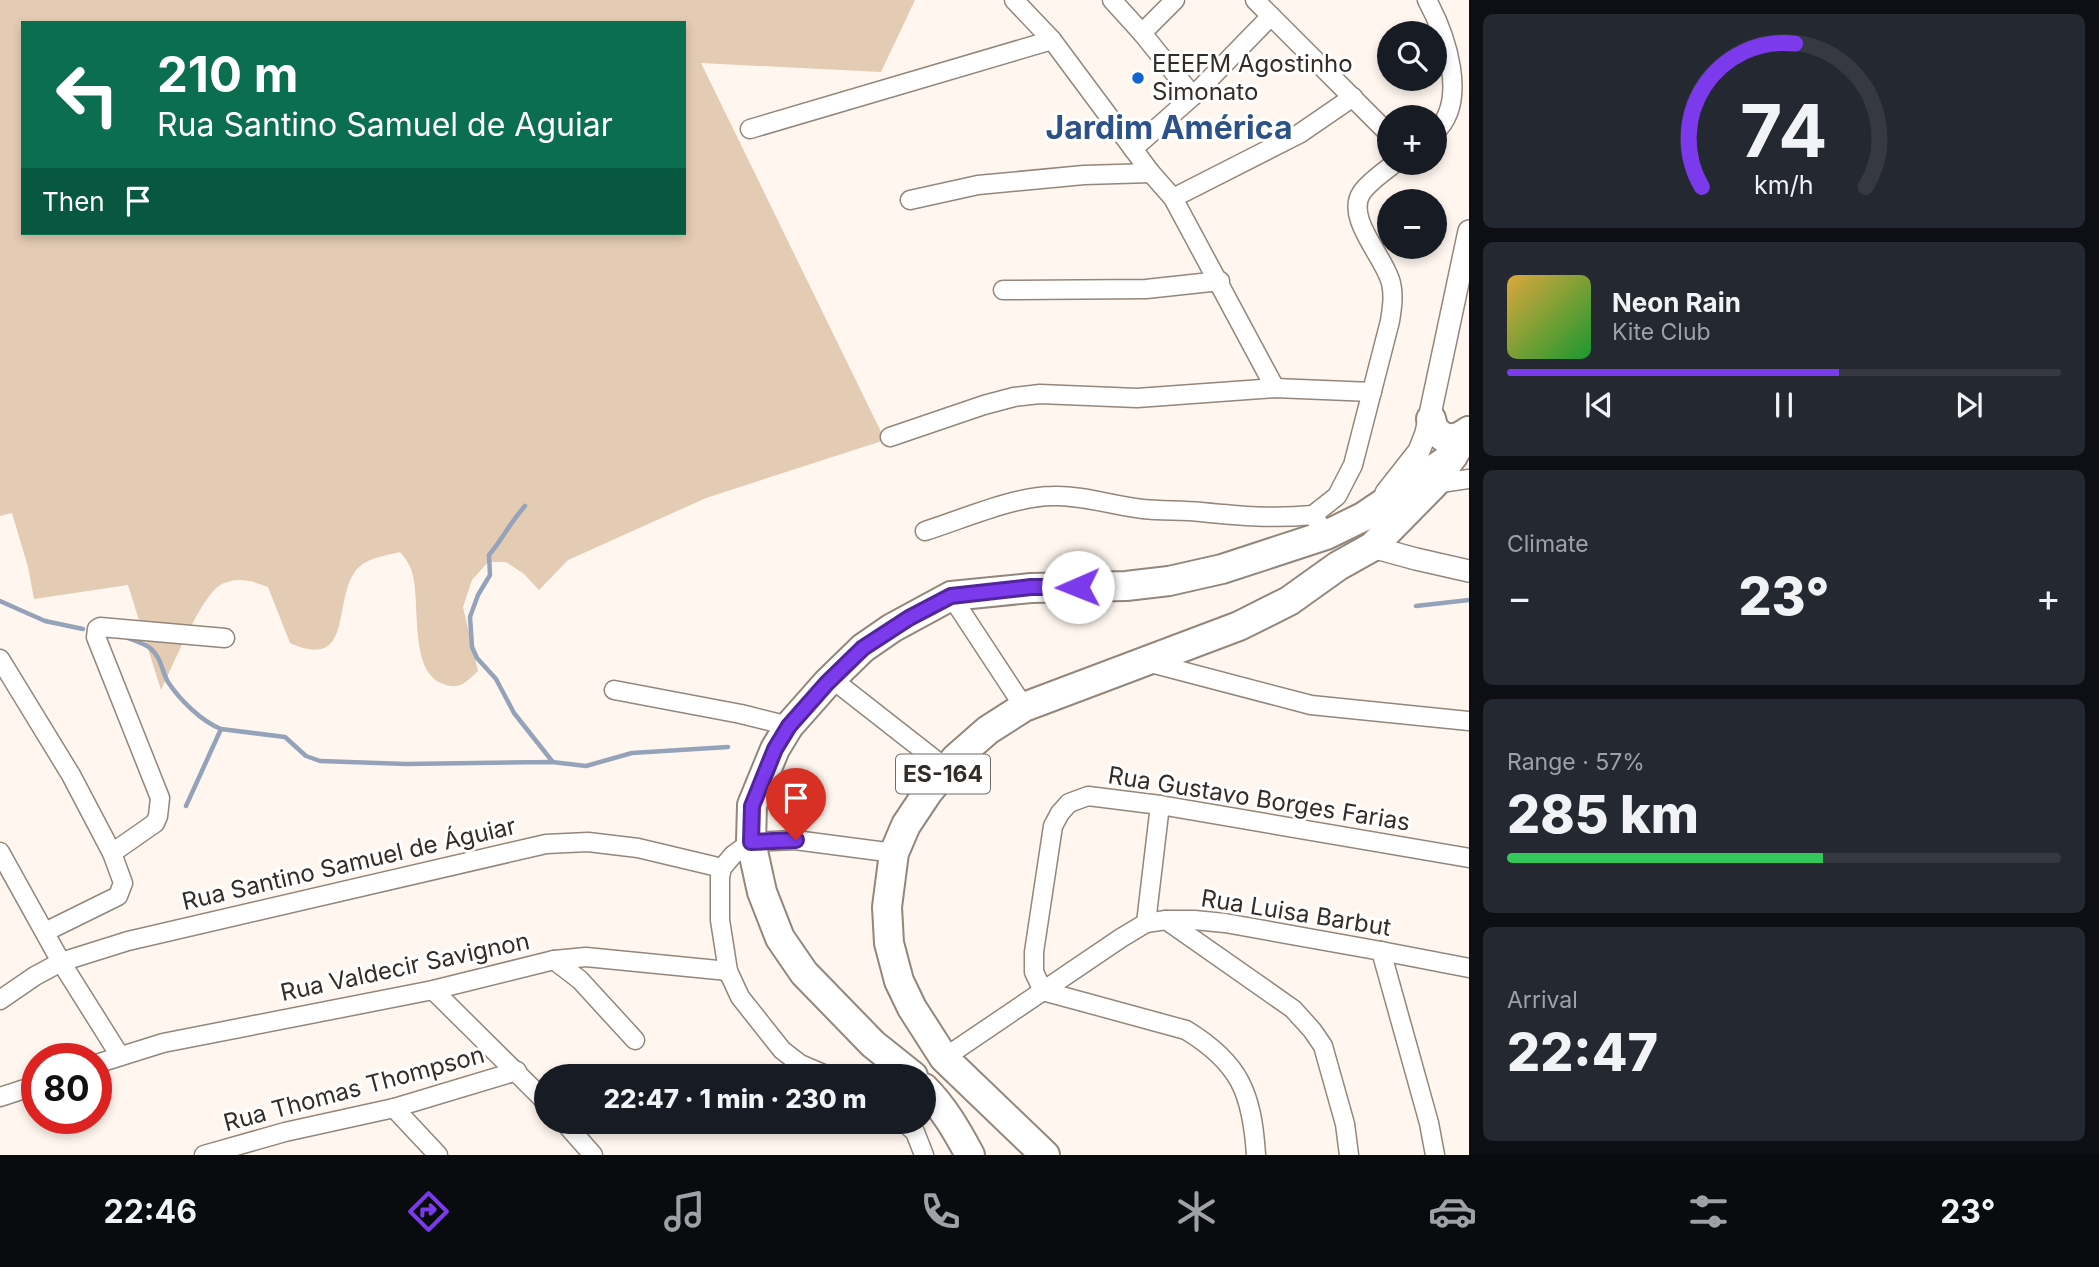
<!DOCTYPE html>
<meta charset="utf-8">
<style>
body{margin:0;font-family:Inter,sans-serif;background:#242831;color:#f1f3f6;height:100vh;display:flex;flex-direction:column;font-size:26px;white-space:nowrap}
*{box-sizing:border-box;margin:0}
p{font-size:23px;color:#9ea1a6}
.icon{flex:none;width:38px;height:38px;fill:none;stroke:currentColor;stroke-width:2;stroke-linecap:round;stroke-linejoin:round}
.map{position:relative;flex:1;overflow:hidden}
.details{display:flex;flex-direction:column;gap:14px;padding:14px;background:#0d0f14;width:630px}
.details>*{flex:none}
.guide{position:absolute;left:21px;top:21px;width:665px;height:214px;border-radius:0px;box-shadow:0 4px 10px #0003;background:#0b6e4f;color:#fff;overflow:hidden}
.fabs{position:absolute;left:1377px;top:21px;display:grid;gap:14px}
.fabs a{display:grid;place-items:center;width:70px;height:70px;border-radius:50%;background:#171b24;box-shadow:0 4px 10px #0003;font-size:35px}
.speed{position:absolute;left:21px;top:1043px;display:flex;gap:14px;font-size:35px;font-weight:700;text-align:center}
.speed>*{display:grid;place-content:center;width:91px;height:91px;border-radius:50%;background:#171b24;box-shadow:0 4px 10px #0003;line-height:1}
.speed .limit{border:10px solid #d22;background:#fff;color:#111}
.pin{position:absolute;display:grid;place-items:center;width:60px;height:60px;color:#fff;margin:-72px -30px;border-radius:50% 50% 50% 0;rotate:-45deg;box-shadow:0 0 7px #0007}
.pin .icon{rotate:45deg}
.me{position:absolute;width:77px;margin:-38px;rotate:269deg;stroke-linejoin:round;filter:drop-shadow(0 0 5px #0008)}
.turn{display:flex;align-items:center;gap:24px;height:147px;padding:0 21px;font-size:32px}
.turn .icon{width:91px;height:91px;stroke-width:2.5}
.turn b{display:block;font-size:49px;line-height:60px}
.then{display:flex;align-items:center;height:66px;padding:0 21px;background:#0003;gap:14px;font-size:26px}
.big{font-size:52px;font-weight:800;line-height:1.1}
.details .card{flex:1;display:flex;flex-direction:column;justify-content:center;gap:10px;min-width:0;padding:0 24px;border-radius:10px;background:#242831}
.details .dial{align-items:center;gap:0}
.dial svg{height:182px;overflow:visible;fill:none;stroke:#363941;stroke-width:7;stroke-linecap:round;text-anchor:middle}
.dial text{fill:#f1f3f6;stroke:none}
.song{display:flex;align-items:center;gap:21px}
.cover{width:84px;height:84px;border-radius:10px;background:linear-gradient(135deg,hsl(40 70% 55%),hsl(130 70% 35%))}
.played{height:7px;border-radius:4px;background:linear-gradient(90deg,#7c3aed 60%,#363941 60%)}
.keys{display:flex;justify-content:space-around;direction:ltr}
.heat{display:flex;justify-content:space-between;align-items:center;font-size:38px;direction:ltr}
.charge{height:10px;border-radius:5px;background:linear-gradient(90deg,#34c759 57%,#363941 0)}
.trip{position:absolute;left:534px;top:1064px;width:402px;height:70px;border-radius:35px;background:#171b24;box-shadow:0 4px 10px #0003;font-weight:800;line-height:70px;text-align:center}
.tab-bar{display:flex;height:112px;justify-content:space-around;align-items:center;background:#090b0e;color:#9ea1a6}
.tab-bar .icon{width:49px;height:49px}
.tab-bar .current{color:#7c3aed}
.tab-bar b{font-size:32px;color:#f1f3f6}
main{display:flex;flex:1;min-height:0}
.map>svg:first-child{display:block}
</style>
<main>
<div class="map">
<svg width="1469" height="1155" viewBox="0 0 1469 1155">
<rect width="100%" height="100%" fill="#fff6ef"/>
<path fill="#e4cbb3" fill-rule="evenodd" d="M0 0H915L881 72 701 63 885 440 706 498 568 560 539 590 524 574 506 562H488L472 580 463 607 478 671C465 683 459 691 441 683 410 670 420 605 413 576 411 566 406 559 400 552 388 555 368 558 359 567 330 595 357 673 290 643L268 587C253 581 236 576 220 585 200 598 173 666 161 690L128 585 34 599 28 567 12 513 0 516ZM23 23H684V233H23Z"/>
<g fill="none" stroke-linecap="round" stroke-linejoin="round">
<g stroke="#94a3ba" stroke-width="4.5">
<path d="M525 506C511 521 502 540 489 555L490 575 478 595 470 617 472 647 477 658 496 679 514 713 552 761"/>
<path d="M0 601 45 621 83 629"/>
<path d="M1416 606 1469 600"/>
<path d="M125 637C133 640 143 643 150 648 162 658 161 670 168 682 180 700 201 721 221 729L285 737 306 756 320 761 406 764 552 762 586 766 632 753 728 747"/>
<path d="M186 806 221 729"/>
</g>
<defs>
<g id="minor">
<path d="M1014 0 1052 40 1151 173 1173 198 1275 388"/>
<path d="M1112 0 1142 33 1193 96"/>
<path d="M1255 0 1390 135"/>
<path d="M1427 0C1446 35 1469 101 1435 132"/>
<path d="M1142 33 1175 0"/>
<path d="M750 129 1052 40"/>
<path d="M1133 149 1193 96 1271 16"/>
<path d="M1173 198 1299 134 1353 97"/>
<path d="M910 200 978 185 1084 175 1151 173"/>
<path d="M1003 290 1146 289 1220 281"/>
<path d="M890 437 984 405 1014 397 1040 394 1137 398 1275 388 1372 392"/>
<path d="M1434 484 1469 479"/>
<path d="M925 531C963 519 1015 496 1053 496 1083 495 1114 506 1143 509 1162 511 1182 510 1201 512 1241 516 1273 519 1313 515"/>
<path d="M1326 535 1313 515 1337 496 1353 465 1390 321C1392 308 1394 296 1391 283 1385 257 1344 218 1362 192 1370 181 1385 171 1395 163"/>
<path d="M951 596 1024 707"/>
<path d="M0 659 71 775 112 853"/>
<path d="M1147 662 1311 705 1469 721"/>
<path d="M832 679 947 769"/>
<path d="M614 690 741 714 789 726"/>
<path d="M0 852 61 962 120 1056"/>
<path d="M1166 920 1293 1009 1312 1030 1323 1046 1345 1124 1349 1155"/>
<path d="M1146 923 1160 805"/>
<path d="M45 932 118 896 123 883 112 853 155 823 158 816 160 798 96 637 97 629 100 627 225 638"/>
<path d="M1381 951 1429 1123 1435 1155"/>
<path d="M554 960 580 980 635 1040"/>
<path d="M433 990 546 1102"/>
<path d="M0 1000 35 976 61 962 128 941 546 844 588 842 638 848 722 868"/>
<path d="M944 1058 1121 938 1146 923 1166 920H1194L1225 923 1381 951 1469 968"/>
<path d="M96 1064 163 1043 433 990 554 960 586 957 728 971"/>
<path d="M828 1076 800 1064 782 1050 740 997 728 971 720 920V877L722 868 733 855 751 842 795 840 894 853"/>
<path d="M0 1097 37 1085"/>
<path d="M394 1108 438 1155"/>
<path d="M564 1122 593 1155"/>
<path d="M904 1122 915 1132 924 1155"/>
<path d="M204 1155 285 1132 394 1108 517 1071"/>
<path d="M1256 1155C1252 1093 1240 1063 1186 1030L1043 991 1034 972V952L1053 826 1060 813 1069 803 1088 796 1160 805 1469 858"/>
</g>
<g id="tertiary">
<path d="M1386 493 1419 451 1426 433 1469 231"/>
<path d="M1372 547 1416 559 1469 571"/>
</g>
<g id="trunk">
<path d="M1431 419 1434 430 1446 439 1459 437 1469 431"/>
<path d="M913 1076 873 1044 804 973 780 938 762 892 751 842 752 805 775 749 789 726 827 683 863 648 892 628 951 596 1031 588 1126 586 1169 581 1222 569 1326 535 1363 517 1453 456"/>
<path d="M924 1088C944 1108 957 1131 970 1155"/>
<path d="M1045 1155 944 1058 912 1008 899 981 889 943 887 907 894 853 906 825 928 792 956 758 988 730 1024 707 1239 626 1289 601 1338 566 1372 547 1434 484 1469 431"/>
</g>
</defs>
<use href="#minor" stroke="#93867a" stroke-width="21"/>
<use href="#tertiary" stroke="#93867a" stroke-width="24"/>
<use href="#trunk" stroke="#93867a" stroke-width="32"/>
<use href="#minor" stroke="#fff" stroke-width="18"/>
<use href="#tertiary" stroke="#fff" stroke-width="21"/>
<use href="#trunk" stroke="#fff" stroke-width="28"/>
</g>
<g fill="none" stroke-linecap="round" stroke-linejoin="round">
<defs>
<path id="route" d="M796 840 751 842 752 806 775 749 789 726 827 683 863 648 909 618 951 596 1031 587H1078"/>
</defs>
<use href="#route" stroke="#51269a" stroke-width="18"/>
<use href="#route" stroke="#7c3aed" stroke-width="12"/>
</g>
<circle fill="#1264ce" stroke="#fff" stroke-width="2.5" cx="1138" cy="78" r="7"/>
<g text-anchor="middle" stroke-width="6" stroke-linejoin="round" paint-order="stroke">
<rect fill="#fff" stroke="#706c68" stroke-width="2" x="896" y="754.5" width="94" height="39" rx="5"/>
<g font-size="23" font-weight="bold" fill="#322d28">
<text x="943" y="782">ES-164</text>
</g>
<g font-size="24" fill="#322d28" stroke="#fff" text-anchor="start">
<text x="1152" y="72">EEEFM Agostinho<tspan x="1152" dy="28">Simonato</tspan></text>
</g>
<g font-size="24" fill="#322d28" stroke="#fff">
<text transform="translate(1259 799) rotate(9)" y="8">Rua Gustavo Borges Farias</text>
<text transform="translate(349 864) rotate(-13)" y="8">Rua Santino Samuel de Águiar</text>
<text transform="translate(1296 913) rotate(9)" y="8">Rua Luisa Barbut</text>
<text transform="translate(405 967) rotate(-12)" y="8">Rua Valdecir Savignon</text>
<text transform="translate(354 1089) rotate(-15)" y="8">Rua Thomas Thompson</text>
</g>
<g font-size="32" font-weight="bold" fill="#2d5288" stroke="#fff">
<text x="1169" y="139">Jardim América</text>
</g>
</g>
</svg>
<div class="fabs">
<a><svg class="icon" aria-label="search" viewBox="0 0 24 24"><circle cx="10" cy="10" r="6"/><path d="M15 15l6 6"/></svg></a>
<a>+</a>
<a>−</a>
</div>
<div class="speed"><div class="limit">80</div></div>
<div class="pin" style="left:796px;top:840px;background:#d93025"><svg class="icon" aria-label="arrive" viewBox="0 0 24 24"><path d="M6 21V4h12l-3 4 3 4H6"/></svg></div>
<svg class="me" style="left:1078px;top:587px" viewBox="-20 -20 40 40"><circle r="19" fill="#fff"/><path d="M0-13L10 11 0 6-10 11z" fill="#7c3aed"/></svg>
<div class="trip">22:47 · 1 min · 230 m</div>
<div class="guide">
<div class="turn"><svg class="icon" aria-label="left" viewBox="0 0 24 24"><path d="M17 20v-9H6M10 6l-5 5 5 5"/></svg><div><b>210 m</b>Rua Santino Samuel de Aguiar</div></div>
<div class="then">Then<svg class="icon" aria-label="arrive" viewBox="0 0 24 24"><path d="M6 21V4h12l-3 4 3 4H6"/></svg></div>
</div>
</div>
<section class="details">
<div class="card dial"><svg viewBox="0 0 100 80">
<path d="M14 69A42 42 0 1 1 86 69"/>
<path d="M14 69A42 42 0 0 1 55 6" stroke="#7c3aed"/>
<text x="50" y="56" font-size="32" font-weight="700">74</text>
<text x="50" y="72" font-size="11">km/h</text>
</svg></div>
<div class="card">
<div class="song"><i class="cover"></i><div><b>Neon Rain</b><p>Kite Club</p></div></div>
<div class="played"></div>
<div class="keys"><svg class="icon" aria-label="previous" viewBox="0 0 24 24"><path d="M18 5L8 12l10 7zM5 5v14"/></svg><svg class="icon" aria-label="pause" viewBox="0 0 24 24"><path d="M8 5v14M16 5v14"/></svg><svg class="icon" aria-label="next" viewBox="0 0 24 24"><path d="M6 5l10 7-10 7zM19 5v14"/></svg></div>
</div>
<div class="card"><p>Climate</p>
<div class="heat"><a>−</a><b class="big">23°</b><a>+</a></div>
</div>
<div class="card"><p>Range · 57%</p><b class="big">285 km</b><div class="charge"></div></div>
<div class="card"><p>Arrival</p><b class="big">22:47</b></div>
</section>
</main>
<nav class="tab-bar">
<b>22:46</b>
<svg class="icon current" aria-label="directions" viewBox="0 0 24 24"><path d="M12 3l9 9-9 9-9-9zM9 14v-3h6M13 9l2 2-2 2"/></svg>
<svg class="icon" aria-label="music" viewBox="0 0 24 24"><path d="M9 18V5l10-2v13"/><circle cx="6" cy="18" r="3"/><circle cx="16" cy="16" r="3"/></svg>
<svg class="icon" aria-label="phone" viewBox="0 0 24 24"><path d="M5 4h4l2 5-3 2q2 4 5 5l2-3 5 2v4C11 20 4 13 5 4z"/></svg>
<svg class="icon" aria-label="climate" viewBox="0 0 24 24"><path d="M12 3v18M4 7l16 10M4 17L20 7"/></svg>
<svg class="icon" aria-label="car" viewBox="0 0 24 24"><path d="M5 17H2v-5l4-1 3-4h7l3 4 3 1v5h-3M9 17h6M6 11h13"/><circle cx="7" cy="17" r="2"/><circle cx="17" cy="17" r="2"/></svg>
<svg class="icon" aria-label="filters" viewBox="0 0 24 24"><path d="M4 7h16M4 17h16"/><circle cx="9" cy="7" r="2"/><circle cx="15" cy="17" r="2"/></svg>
<b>23°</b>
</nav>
